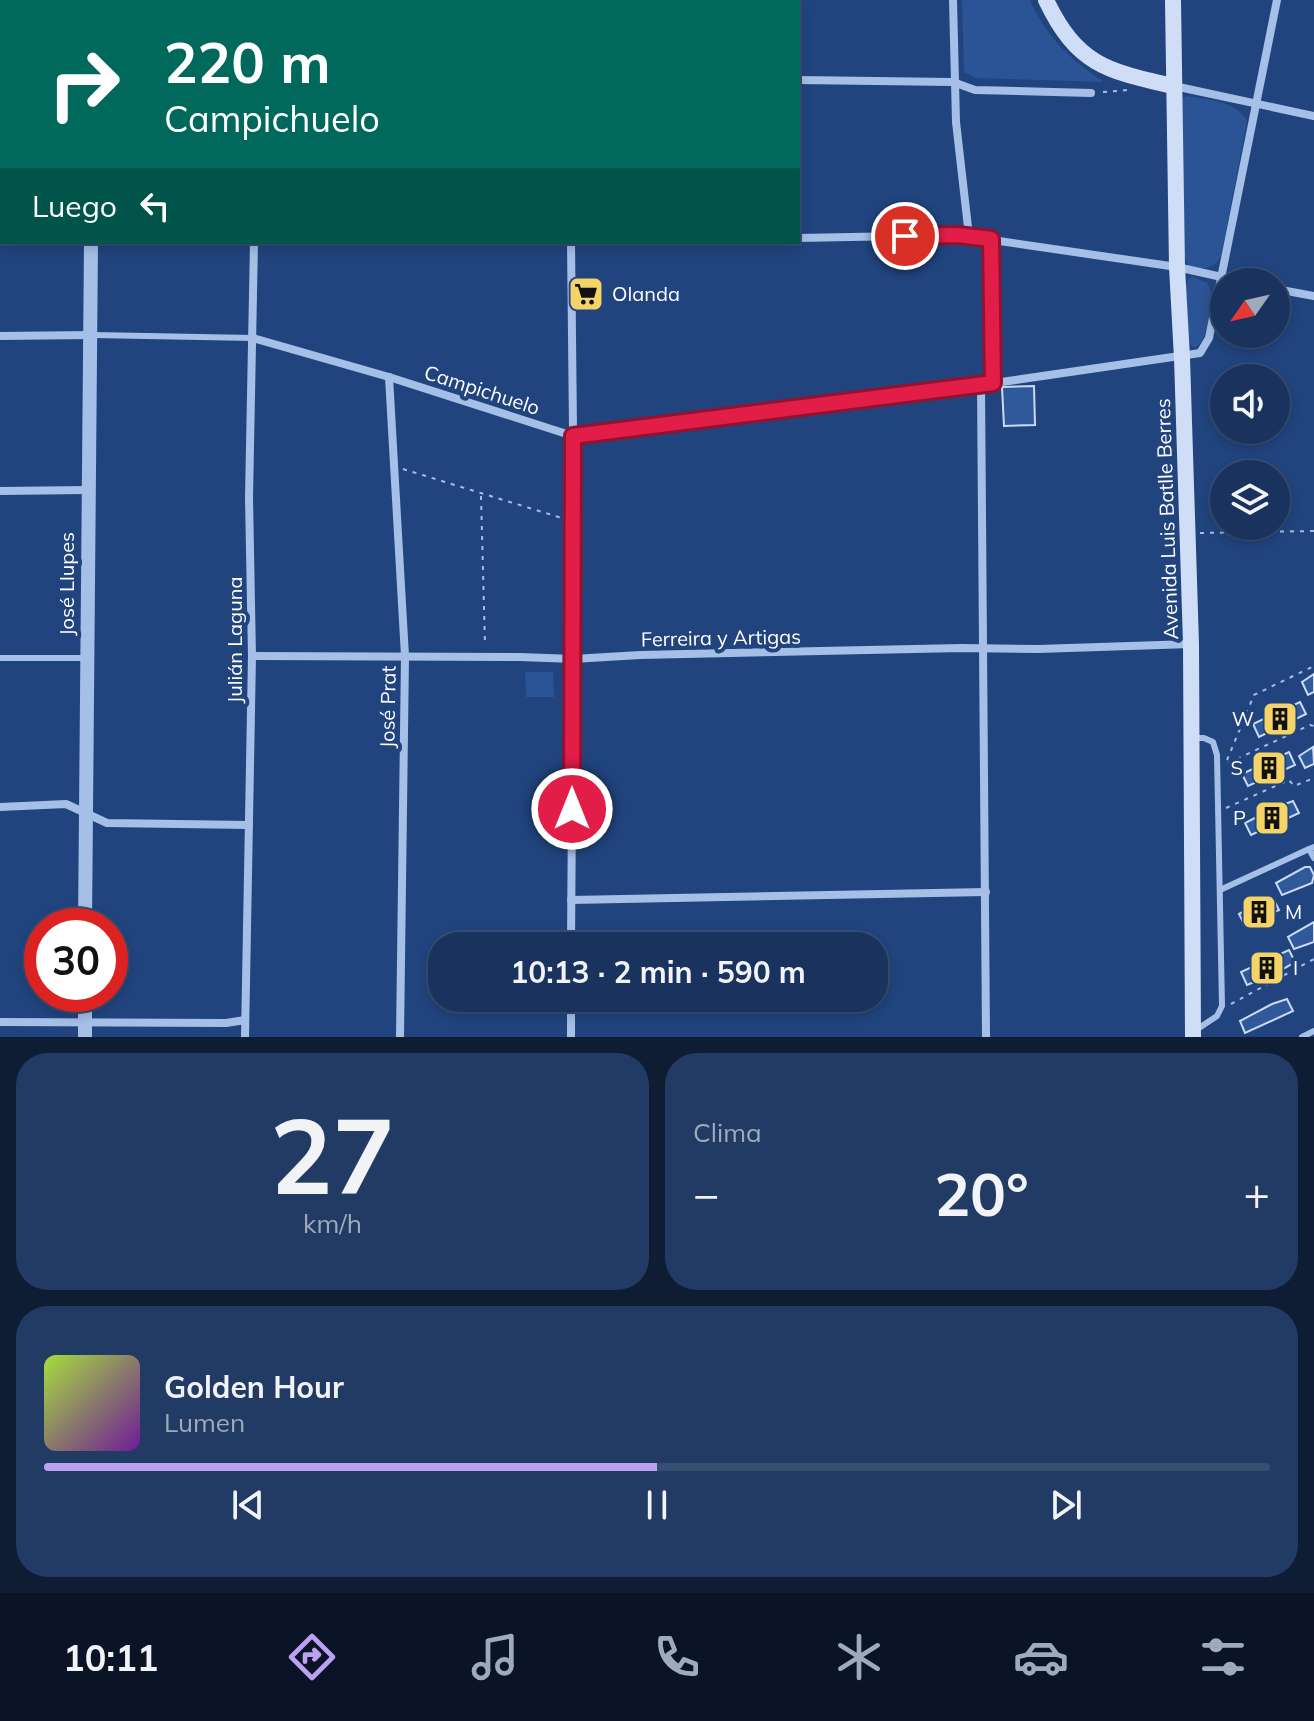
<!DOCTYPE html>
<html lang="es">
<meta charset="utf-8">
<style>
body{margin:0;font-family:Mulish,sans-serif;background:#223b64;color:#f1f3f6;height:100vh;display:flex;flex-direction:column;font-size:30px;white-space:nowrap}
*{box-sizing:border-box;margin:0}
p{font-size:26px;color:#9faabc}
.icon{flex:none;width:44px;height:44px;fill:none;stroke:currentColor;stroke-width:2;stroke-linecap:round;stroke-linejoin:round}
.map{position:relative;height:1037px;overflow:hidden}
.side{display:flex;flex-direction:column;gap:16px;padding:16px;background:#0e1c34;flex:1}
.side>*{flex:none}
.top-card{position:absolute;left:0px;top:0px;width:800px;height:244px;box-shadow:0 4px 12px #0003,0 0 0 2px #374e73;background:#00695c;color:#fff;overflow:hidden}
.needle{width:52px;rotate:236deg}
.buttons{position:absolute;left:1210px;top:268px;display:grid;gap:16px}
.buttons a{display:grid;place-items:center;width:80px;height:80px;border-radius:50%;background:#19335e;box-shadow:0 4px 12px #0003,0 0 0 2px #374e73;font-size:40px}
.speed{position:absolute;left:24px;top:908px;display:flex;gap:16px;font-size:40px;font-weight:700;text-align:center}
.speed>*{display:grid;place-content:center;width:104px;height:104px;border-radius:50%;background:#19335e;box-shadow:0 4px 12px #0003,0 0 0 2px #374e73;line-height:1}
.speed .limit{border:12px solid #d22;background:#fff;color:#111}
.pin{position:absolute;display:grid;place-items:center;width:68px;height:68px;color:#fff;margin:-34px;border:4px solid #fff;border-radius:50%;box-shadow:0 2px 8px #0007}
.me{position:absolute;width:88px;margin:-44px;rotate:0deg;stroke-linejoin:round;filter:drop-shadow(0 0 6px #0008)}
.turn{display:flex;align-items:center;gap:28px;height:168px;padding:0 32px;font-size:36px}
.turn .icon{width:104px;height:104px;stroke-width:2.5}
.turn b{display:block;font-size:56px;line-height:68px}
.then{display:flex;align-items:center;height:76px;padding:0 32px;background:#0003;gap:16px;font-size:30px}
.big{font-size:60px;font-weight:700;line-height:1.1}
.side .card{flex:1;display:flex;flex-direction:column;justify-content:center;gap:12px;min-width:0;padding:0 28px;border-radius:32px;background:#223b64}
.side .dial{align-items:center;gap:0}
.dial b{font-size:104px;line-height:1}
.song{display:flex;align-items:center;gap:24px}
.cover{width:96px;height:96px;border-radius:12px;background:linear-gradient(135deg,hsl(80 70% 55%),hsl(280 70% 35%))}
.played{height:8px;border-radius:4px;background:linear-gradient(90deg,#bca0f2 50%,#374e73 50%)}
.keys{display:flex;justify-content:space-around;direction:ltr}
.heat{display:flex;justify-content:space-between;align-items:center;font-size:44px;direction:ltr}
.side .tiles{flex:1;display:grid;gap:16px;grid-template-columns:1fr 1fr}
.card:last-child{grid-column:span 2}
.trip{position:absolute;left:428px;top:932px;width:460px;height:80px;border-radius:32px;background:#19335e;box-shadow:0 4px 12px #0003,0 0 0 2px #374e73;font-weight:700;line-height:80px;text-align:center}
.tab-bar{display:flex;height:128px;justify-content:space-around;align-items:center;background:#0a1426;color:#9faabc}
.tab-bar .icon{width:56px;height:56px}
.tab-bar .on{color:#bca0f2}
.tab-bar b{font-size:36px;color:#f1f3f6}
.map>svg:first-child{display:block}
</style>
<div class="map">
<svg width="1314" height="1037" viewBox="0 0 1314 1037">
<rect width="100%" height="100%" fill="#21447e"/>
<g fill="#2b5496">
<path d="M962 0H1030C1045 36 1072 61 1104 82L976 78 964 72Z"/>
<path d="M1187 96C1208 100 1236 100 1247 121L1221 256C1213 271 1202 269 1188 266L1184 256 1182 98Z"/>
<path d="M1193 277 1207 283C1216 296 1209 340 1195 348L1187 343 1186 286 1189 278Z"/>
<path d="M525 672H553L554 697H526Z"/>
</g>
<g fill="#30599b" stroke="#c8daf5" stroke-width="2">
<path d="M1034 386 1035 425 1004 426 1002 387Z"/>
<path d="M1314 674V692L1308 695 1302 682Z"/>
<path d="M1300 702 1306 714 1259 737 1253 724Z"/>
<path d="M1313 747 1314 764 1305 768 1299 756Z"/>
<path d="M1289 752 1295 765 1248 786 1242 774Z"/>
<path d="M1293 801 1299 813 1251 835 1245 823 1259 816 1258 814Z"/>
<path d="M1305 867H1310L1314 875 1312 883 1282 895 1276 883Z"/>
<path d="M1268 898H1273L1279 910 1245 926 1239 914Z"/>
<path d="M1314 922V942L1294 949 1288 937Z"/>
<path d="M1289 950 1295 962 1271 976H1266L1267 977 1247 985 1241 972Z"/>
<path d="M1287 999 1293 1011 1245 1033 1240 1021 1272 1004Z"/>
</g>
<g fill="none" stroke-linecap="round" stroke-linejoin="round">
<g stroke="#a5bfe7" stroke-width="2" stroke-dasharray="4 6" stroke-linecap="butt">
<path d="M1103 92 1128 90"/>
<path d="M403 469 565 519"/>
<path d="M481 496 485 645"/>
<path d="M1200 533 1314 531"/>
<path d="M1227 760 1254 695 1314 666"/>
<path d="M1228 763 1310 725 1314 726"/>
<path d="M1226 808 1289 780 1294 786 1314 778"/>
<path d="M1231 1004 1314 959"/>
</g>
<g stroke="#a5bfe7" stroke-width="6">
<path d="M93 335 253 338"/>
<path d="M0 658H87"/>
<path d="M1195 738H1204L1213 742 1217 755 1222 1006 1217 1016 1196 1030"/>
<path d="M1314 847 1309 849 1314 858"/>
<path d="M1220 890 1309 849"/>
<path d="M1302 1037 1314 1031"/>
</g>
<g stroke="#a5bfe7" stroke-width="8">
<path d="M568 0V2"/>
<path d="M749 0V2"/>
<path d="M953 0 956 122 969 236"/>
<path d="M0 2H2"/>
<path d="M30 2V0"/>
<path d="M152 2V0"/>
<path d="M256 2V0"/>
<path d="M798 80 953 82 975 90 1091 93"/>
<path d="M1174 86 1314 116"/>
<path d="M0 171H2"/>
<path d="M798 238 958 235 1177 267 1244 282"/>
<path d="M991 239 993 383"/>
<path d="M1276 289 1314 296"/>
<path d="M0 336 91 335"/>
<path d="M253 338 389 377 573 436 981 385 1200 353 1209 338 1277 0"/>
<path d="M389 377 405 656 400 1037"/>
<path d="M981 385 986 1037"/>
<path d="M0 491 88 490"/>
<path d="M252 656 520 657 573 659 640 655 961 648 1038 649 1191 644"/>
<path d="M0 807 66 804 107 823 249 825"/>
<path d="M571 900 986 892"/>
<path d="M571 946 574 522 571 242"/>
<path d="M0 1022 226 1023 245 1020"/>
<path d="M245 1037 252 656 249 498 254 242"/>
<path d="M571 1037V998"/>
</g>
<g stroke="#a5bfe7" stroke-width="14">
<path d="M93 2V0"/>
<path d="M85 926 91 242"/>
<path d="M85 1037V994"/>
</g>
<g stroke="#cfddf6" stroke-width="16">
<path d="M1046 0C1077 65 1107 71 1173 86"/>
<path d="M1173 0 1177 267 1182 358 1191 644 1193 1037"/>
</g>
</g>
<g fill="none" stroke-linecap="round" stroke-linejoin="round">
<defs>
<path id="route" d="M572 809 573 436 993 383 991 239 958 235 905 236"/>
</defs>
<use href="#route" stroke="#92132f" stroke-width="20"/>
<use href="#route" stroke="#e11d48" stroke-width="14"/>
</g>
<defs>
<symbol id="supermarket-square" viewBox="-11 -11 22 22"><rect x="-9" y="-9" width="18" height="18" rx="4" fill="#f4d466" stroke="#21447e"/><path d="M-6-5.5h2.5l.6 2H6L4.5 2H-2.5L-4.4-4H-6ZM-1.5 3.2a1.3 1.3 0 1 0 .1 0ZM3 3.2a1.3 1.3 0 1 0 .1 0Z" fill="#111"/></symbol>
<symbol id="building-square" viewBox="-11 -11 22 22"><rect x="-9" y="-9" width="18" height="18" rx="4" fill="#f4d466" stroke="#21447e"/><path d="M-4-6H4V6H1V3H-1V6H-4ZM-2.5-4.3h1.7v1.8h-1.7ZM.8-4.3h1.7v1.8H.8ZM-2.5-1h1.7V.8h-1.7ZM.8-1h1.7V.8H.8Z" fill="#111"/></symbol>
</defs>
<g fill-rule="evenodd">
<use href="#supermarket-square" x="566" y="274" width="40" height="40"/>
<use href="#building-square" x="1260" y="699" width="40" height="40"/>
<use href="#building-square" x="1249" y="748" width="40" height="40"/>
<use href="#building-square" x="1252" y="798" width="40" height="40"/>
<use href="#building-square" x="1239" y="892" width="40" height="40"/>
<use href="#building-square" x="1247" y="948" width="40" height="40"/>
</g>
<g text-anchor="middle" stroke-width="8" stroke-linejoin="round" paint-order="stroke">
<g font-size="20" fill="#fff" stroke="#21447e" text-anchor="start">
<text x="612" y="301">Olanda</text>
<text x="1254" y="726" text-anchor="end">W</text>
<text x="1243" y="775" text-anchor="end">S</text>
<text x="1246" y="825" text-anchor="end">P</text>
<text x="1285" y="919">M</text>
<text x="1293" y="975">I</text>
</g>
<g font-size="20" fill="#fff" stroke="#21447e">
<text transform="translate(482 390) rotate(18)" y="7">Campichuelo</text>
<text transform="translate(1167 519) rotate(-92)" y="7">Avenida Luis Batlle Berres</text>
<text transform="translate(67 584) rotate(-90)" y="7">José Llupes</text>
<text transform="translate(721 638) rotate(-1)" y="7">Ferreira y Artigas</text>
<text transform="translate(235 640) rotate(-90)" y="7">Julián Laguna</text>
<text transform="translate(388 707) rotate(-89)" y="7">José Prat</text>
</g>
</g>
</svg>
<div class="buttons">
<a><svg class="needle" viewBox="-14 -14 28 28"><path d="M0-13l5 13h-10z" fill="#e53935"/><path d="M0 13l5-13h-10z" fill="#9faabc"/></svg></a>
<a><svg class="icon" aria-label="sound" viewBox="0 0 24 24"><path d="M4 9h4l5-4v14l-5-4H4zM17 9q2 3 0 6"/></svg></a>
<a><svg class="icon" aria-label="layers" viewBox="0 0 24 24"><path d="M12 4l9 5-9 5-9-5zM3 14l9 5 9-5"/></svg></a>
</div>
<div class="speed"><div class="limit">30</div></div>
<div class="pin" style="left:905px;top:236px;background:#d93025"><svg class="icon" aria-label="arrive" viewBox="0 0 24 24"><path d="M6 21V4h12l-3 4 3 4H6"/></svg></div>
<svg class="me" style="left:572px;top:809px" viewBox="-20 -20 40 40"><circle r="17" fill="#e11d48" stroke="#fff" stroke-width="3"/><path d="M0-11L8 9 0 5-8 9z" fill="#fff"/></svg>
<div class="trip">10:13 · 2 min · 590 m</div>
<div class="top-card">
<div class="turn"><svg class="icon" aria-label="right" viewBox="0 0 24 24"><path d="M7 20v-9h11M14 6l5 5-5 5"/></svg><div><b>220 m</b>Campichuelo</div></div>
<div class="then">Luego<svg class="icon" aria-label="left" viewBox="0 0 24 24"><path d="M17 20v-9H6M10 6l-5 5 5 5"/></svg></div>
</div>
</div>
<section class="side">
<div class="tiles">
<div class="card dial"><b>27</b><p>km/h</p></div>
<div class="card"><p>Clima</p>
<div class="heat"><a>−</a><b class="big">20°</b><a>+</a></div>
</div>
<div class="card">
<div class="song"><i class="cover"></i><div><b>Golden Hour</b><p>Lumen</p></div></div>
<div class="played"></div>
<div class="keys"><svg class="icon" aria-label="previous" viewBox="0 0 24 24"><path d="M18 5L8 12l10 7zM5 5v14"/></svg><svg class="icon" aria-label="pause" viewBox="0 0 24 24"><path d="M8 5v14M16 5v14"/></svg><svg class="icon" aria-label="next" viewBox="0 0 24 24"><path d="M6 5l10 7-10 7zM19 5v14"/></svg></div>
</div>
</div>
</section>
<nav class="tab-bar">
<b>10:11</b>
<svg class="icon on" aria-label="directions" viewBox="0 0 24 24"><path d="M12 3l9 9-9 9-9-9zM9 14v-3h6M13 9l2 2-2 2"/></svg>
<svg class="icon" aria-label="music" viewBox="0 0 24 24"><path d="M9 18V5l10-2v13"/><circle cx="6" cy="18" r="3"/><circle cx="16" cy="16" r="3"/></svg>
<svg class="icon" aria-label="phone" viewBox="0 0 24 24"><path d="M5 4h4l2 5-3 2q2 4 5 5l2-3 5 2v4C11 20 4 13 5 4z"/></svg>
<svg class="icon" aria-label="climate" viewBox="0 0 24 24"><path d="M12 3v18M4 7l16 10M4 17L20 7"/></svg>
<svg class="icon" aria-label="car" viewBox="0 0 24 24"><path d="M5 17H2v-5l4-1 3-4h7l3 4 3 1v5h-3M9 17h6M6 11h13"/><circle cx="7" cy="17" r="2"/><circle cx="17" cy="17" r="2"/></svg>
<svg class="icon" aria-label="filters" viewBox="0 0 24 24"><path d="M4 7h16M4 17h16"/><circle cx="9" cy="7" r="2"/><circle cx="15" cy="17" r="2"/></svg>
</nav>
